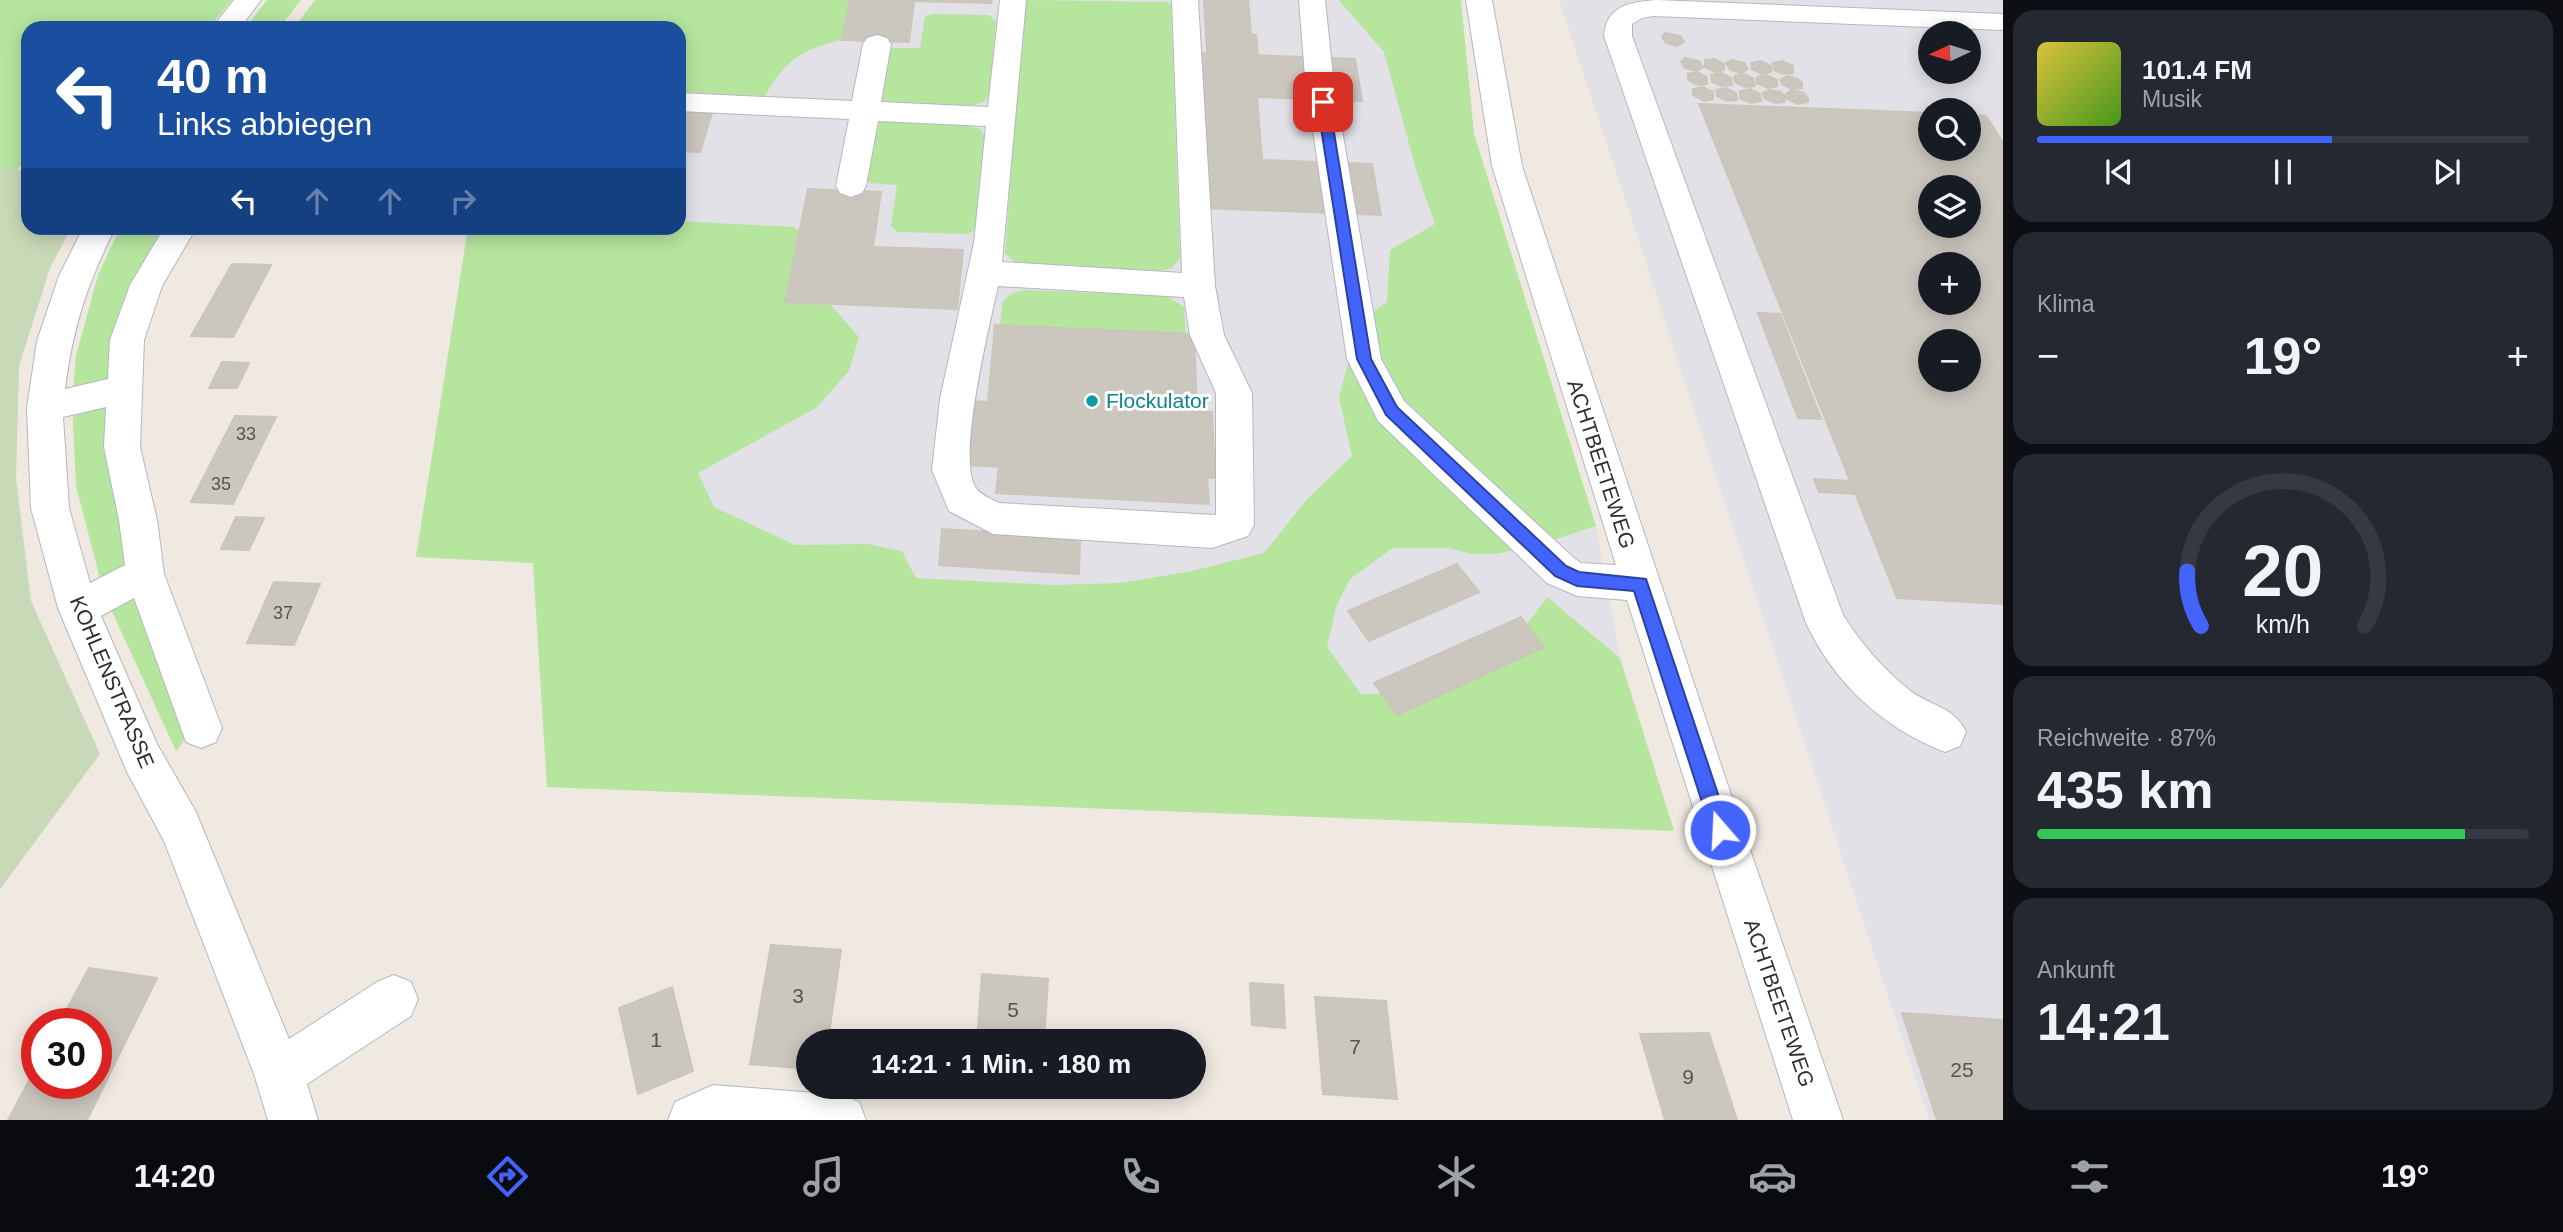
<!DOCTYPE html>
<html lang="de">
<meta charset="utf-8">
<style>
body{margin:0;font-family:Arial,sans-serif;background:#242831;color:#f1f3f6;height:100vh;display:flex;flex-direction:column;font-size:26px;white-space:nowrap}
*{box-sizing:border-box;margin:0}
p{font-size:23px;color:#9ea1a6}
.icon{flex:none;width:38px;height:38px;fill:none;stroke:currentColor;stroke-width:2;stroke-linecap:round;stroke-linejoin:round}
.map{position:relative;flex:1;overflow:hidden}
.panel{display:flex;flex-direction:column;gap:10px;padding:10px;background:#0d0f14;width:560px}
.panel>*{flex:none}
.top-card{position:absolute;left:21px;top:21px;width:665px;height:214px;border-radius:21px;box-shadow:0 4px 18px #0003;background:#1a4fa0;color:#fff;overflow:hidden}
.needle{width:46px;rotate:266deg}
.fabs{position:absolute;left:1918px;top:21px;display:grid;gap:14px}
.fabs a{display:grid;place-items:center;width:63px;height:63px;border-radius:50%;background:#171b24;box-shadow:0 4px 18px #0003;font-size:35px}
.speed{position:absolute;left:21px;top:1008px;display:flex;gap:14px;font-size:35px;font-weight:700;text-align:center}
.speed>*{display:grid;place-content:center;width:91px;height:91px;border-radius:50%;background:#171b24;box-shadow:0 4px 18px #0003;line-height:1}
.speed .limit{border:10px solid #d22;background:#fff;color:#111}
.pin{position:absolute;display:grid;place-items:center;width:60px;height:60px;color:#fff;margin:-30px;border-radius:14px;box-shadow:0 4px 10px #0006}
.me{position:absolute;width:77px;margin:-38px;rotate:341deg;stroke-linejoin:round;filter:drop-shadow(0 0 5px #0008)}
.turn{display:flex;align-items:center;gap:24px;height:147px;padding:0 21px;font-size:32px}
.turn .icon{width:91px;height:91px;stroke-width:2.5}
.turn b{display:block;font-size:49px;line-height:60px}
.lanes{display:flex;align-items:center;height:66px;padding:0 21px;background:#0003;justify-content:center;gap:35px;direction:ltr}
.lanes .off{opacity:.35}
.big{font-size:52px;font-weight:700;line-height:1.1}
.panel .widget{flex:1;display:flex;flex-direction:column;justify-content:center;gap:10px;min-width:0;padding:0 24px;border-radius:21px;background:#242831}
.panel .dial{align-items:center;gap:0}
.dial svg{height:182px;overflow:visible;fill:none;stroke:#363941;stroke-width:7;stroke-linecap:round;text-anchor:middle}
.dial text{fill:#f1f3f6;stroke:none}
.song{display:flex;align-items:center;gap:21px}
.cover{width:84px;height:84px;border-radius:10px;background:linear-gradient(135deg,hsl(50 70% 55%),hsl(100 70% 35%))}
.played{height:7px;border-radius:4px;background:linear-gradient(90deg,#4264fb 60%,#363941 60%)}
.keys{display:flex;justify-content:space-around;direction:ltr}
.heat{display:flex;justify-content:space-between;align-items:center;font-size:38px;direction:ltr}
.charge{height:10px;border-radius:5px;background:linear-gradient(90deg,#34c759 87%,#363941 0)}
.trip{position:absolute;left:796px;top:1029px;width:410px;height:70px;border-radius:35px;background:#171b24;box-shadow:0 4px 18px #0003;font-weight:700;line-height:70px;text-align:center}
.tab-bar{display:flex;height:112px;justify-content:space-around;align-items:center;background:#090b0e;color:#9ea1a6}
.tab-bar .icon{width:49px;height:49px}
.tab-bar .on{color:#4264fb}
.tab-bar b{font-size:32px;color:#f1f3f6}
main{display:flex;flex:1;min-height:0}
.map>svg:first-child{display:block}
</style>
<main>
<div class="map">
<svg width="2003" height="1120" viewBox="0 0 2003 1120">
<rect width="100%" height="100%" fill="#efe9e1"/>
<g fill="#e3e1e8" fill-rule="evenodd">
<path d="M342 0H1461L1474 134 1596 526 1620 658 1674 831 547 787 533 563 416 557 468 228H679V111L724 112 732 87 679 28H323Z"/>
<path d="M1559 0H2003V1120H1929ZM1930 33H1969V72H1930ZM1930 110H1969V149H1930ZM1930 187H1969V226H1930ZM1930 264H1969V303H1930ZM1930 341H1969V380H1930Z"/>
</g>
<g fill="#b6e59e">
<path d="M0 0H232L209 28H28V156L17 170 0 166Z"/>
<path d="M267 0H301L279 28H245Z"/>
<path d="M315 0H850L842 40C803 48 785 61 765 96L679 92V28H294Z"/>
<path d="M1028 0 1168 2 1171 5 1180 258 1172 268 1158 272 1024 266 1012 260 1005 253 1024 3Z"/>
<path d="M1339 0H1461L1474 134 1596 526 1528 548 1495 554H1472L1448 548H1393L1350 579 1336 607 1327 647 1361 694 1429 693 1509 649 1547 597 1620 658 1674 831 547 787 533 563 416 557 468 228H679V221L793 227 800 231 830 304 859 337 849 371 816 408 698 473 714 507 795 545 867 544 902 551 916 578 1054 585 1121 583 1192 571 1264 553 1308 498 1352 456 1339 397 1359 322 1387 302 1390 250 1435 224 1417 173 1384 52Z"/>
<path d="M933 14 989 15 996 22 989 94 984 102 964 108 881 103 878 99 887 52 893 48H920L925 17Z"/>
<path d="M880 121 961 123 980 129 985 137 976 229 968 234 897 232 891 226 897 185 870 183 865 179 873 125Z"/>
<path d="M120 228H180L146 285 123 389 187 737 176 751 104 594 76 486 72 401 76 356 98 275Z"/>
<path d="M1025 290 1167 296 1184 307 1186 334 1000 325 1003 301 1011 294Z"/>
</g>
<path fill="#c8d9b8" d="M0 166 28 172V228H71L50 268 19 366 16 479 31 601 100 754 0 889Z"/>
<g fill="#cbc7bf" stroke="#cbc5ba" stroke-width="2" fill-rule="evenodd">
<path d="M850 0H992L991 3 914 1 909 42 842 40Z"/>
<path d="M1204 0H1248L1251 34 1256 35 1258 55 1207 53Z"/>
<path d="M1665 33 1680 36 1684 42 1677 46 1666 43 1662 37Z"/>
<path d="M1198 53 1355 59 1362 101 1257 97 1262 160 1372 164 1381 215 1205 208Z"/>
<path d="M1685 58 1699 61 1703 67 1697 71 1685 68 1681 62Z"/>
<path d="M1714 59 1724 64V70L1715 72 1705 67V60Z"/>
<path d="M1732 60 1744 63 1748 69 1741 73 1730 70 1726 63Z"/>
<path d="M1761 61 1771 66V72L1762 74 1752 69 1751 63Z"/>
<path d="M1782 61 1793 66V73L1784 74 1774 70 1773 63Z"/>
<path d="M1697 72 1707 77V84L1698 85 1688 80V74Z"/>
<path d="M1721 73 1731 78 1732 85 1722 86 1712 82 1711 75Z"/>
<path d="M1744 74 1754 79 1755 86 1745 87 1735 82 1734 76Z"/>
<path d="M1766 75 1777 80V86L1768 88 1757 83V77Z"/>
<path d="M1787 76 1798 79 1802 83V88L1792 89 1782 84 1780 80Z"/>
<path d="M1702 87 1713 92V99L1704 101 1693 95V89Z"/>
<path d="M1726 88 1736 93 1737 100 1727 101 1717 96 1716 90Z"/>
<path d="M1750 89 1760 94 1761 101 1751 103 1740 98V91Z"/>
<path d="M1769 90 1781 92 1785 97 1784 102 1775 103 1764 98 1763 93Z"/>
<path d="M1792 90 1804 93 1808 98V102L1798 104 1787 99 1786 94Z"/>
<path d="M1699 104 1930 113V149H1969V115L1986 116 2003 143V604L1897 598ZM1930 187H1969V226H1930ZM1930 264H1969V303H1930ZM1930 341H1969V380H1930Z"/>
<path d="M683 112 712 113 700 152 679 151V125Z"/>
<path d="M808 189 881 192 873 247 963 250 957 309 785 302Z"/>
<path d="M232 264 271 265 233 337 191 336Z"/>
<path d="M1758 313 1780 314 1821 419 1798 418Z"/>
<path d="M995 325 1194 334 1197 411 1212 412 1215 478 965 465 971 401 988 402Z"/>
<path d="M222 362 249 363 237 388H209Z"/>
<path d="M235 416 276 417 233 504 191 502Z"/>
<path d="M999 467 1207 477 1209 504 996 493Z"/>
<path d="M1814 479 1850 481 1855 494 1819 492Z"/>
<path d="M236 517 264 518 249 550 221 549Z"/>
<path d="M942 529 1080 537 1079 574 939 565Z"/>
<path d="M1457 564 1479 592 1369 641 1348 611Z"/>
<path d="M274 582 320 584 294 645 247 643Z"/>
<path d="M1521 617 1544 647 1397 715 1374 683Z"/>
<path d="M771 945 841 950 828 1041H808V1069L750 1064Z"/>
<path d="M89 968 157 978 87 1120H8L37 1066V1083H96V1024H59Z"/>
<path d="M982 974 1048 979 1044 1041H977Z"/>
<path d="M1250 983 1283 985 1285 1028 1252 1025Z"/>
<path d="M672 987 693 1071 638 1094 619 1008Z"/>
<path d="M1315 997 1386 1001 1397 1099 1323 1094Z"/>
<path d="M1902 1013 2003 1020V1120H1937Z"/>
<path d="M1709 1033 1737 1120H1665L1640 1034Z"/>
</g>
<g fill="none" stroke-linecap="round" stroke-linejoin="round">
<defs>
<g id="minor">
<path d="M234 0H261L240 28H212Z"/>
<path d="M1000 0H1026L1002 262 1182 273 1172 0H1198L1215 286 1224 335 1252 393 1254 525 1248 536 1212 548 993 534 949 511 932 470 940 399 974 243 986 126 878 121 866 186 862 193 851 197 840 193 836 186 849 119 679 111V93L852 101 863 44 867 38 877 35 887 38 891 44 881 102 988 107ZM998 286 1184 297 1190 335 1216 393V515L999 503C992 499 980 495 976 488 956 461 990 323 998 286Z"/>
<path d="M1299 0H1325L1333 77 1381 359 1404 401 1575 559 1581 563 1616 565 1492 166 1466 0H1492L1522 166 1725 777 1843 1120H1793L1627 600 1577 596 1547 583 1378 421 1347 359 1305 77Z"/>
<path d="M1656 0 2003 14V30L1653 16 1642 18 1632 24V36L1843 615C1861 643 1881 667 1907 688 1927 706 1954 705 1966 732L1960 746 1945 752C1883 728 1834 683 1806 623L1604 36C1606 6 1630 2 1656 0Z"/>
<path d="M83 228H115C87 285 73 326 65 389L108 379 110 340 130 285 164 228H196L162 286 144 340 140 447 157 520 164 574 222 728 216 742 201 748 186 742 134 598 101 616 157 744 196 812 289 1039 377 982 394 975 411 982 418 999 411 1016 307 1084 318 1120H268L254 1074 164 841 127 772 58 608 31 508 27 408 37 341 59 276ZM106 407 104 447 119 520 125 565 90 583 69 508 63 417Z"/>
<path d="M713 1085 841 1095 859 1102 866 1120H668L675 1102Z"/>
</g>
</defs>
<use href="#minor" stroke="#b4b7c1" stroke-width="2"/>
<use href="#minor" fill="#fff" fill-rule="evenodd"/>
</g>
<path fill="#4264fb" stroke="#2b41a3" stroke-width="2" d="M1323 98 1329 102 1371 359 1397 407 1566 566 1579 572 1646 579 1730 830 1727 837 1720 839 1714 837 1711 830 1634 591 1577 586 1555 576 1386 415 1357 359 1317 102Z"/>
<circle fill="#0f9aa8" stroke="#fff" stroke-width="2.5" cx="1092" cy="401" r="7"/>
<g text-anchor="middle" stroke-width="6" stroke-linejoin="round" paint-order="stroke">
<g font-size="18" fill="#555452">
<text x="246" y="440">33</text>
<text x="221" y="490">35</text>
<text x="283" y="619">37</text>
</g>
<g font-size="21" fill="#0d838f" stroke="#fff" text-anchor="start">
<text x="1106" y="408">Flockulator</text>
</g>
<g font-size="21" fill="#2e2e2e" stroke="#fff">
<text transform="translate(1601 464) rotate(72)" y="7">ACHTBEETEWEG</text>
<text transform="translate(112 682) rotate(67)" y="7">KOHLENSTRASSE</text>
<text transform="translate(1779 1003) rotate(71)" y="7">ACHTBEETEWEG</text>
</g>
<g font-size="21" fill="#555452">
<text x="798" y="1003">3</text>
<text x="1013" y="1017">5</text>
<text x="656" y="1047">1</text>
<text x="1355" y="1054">7</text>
<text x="1962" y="1077">25</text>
<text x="1688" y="1084">9</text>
</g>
</g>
</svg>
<div class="fabs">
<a><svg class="needle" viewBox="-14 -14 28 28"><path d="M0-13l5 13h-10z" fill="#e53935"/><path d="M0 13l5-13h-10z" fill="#9ea1a6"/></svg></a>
<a><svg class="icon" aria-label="search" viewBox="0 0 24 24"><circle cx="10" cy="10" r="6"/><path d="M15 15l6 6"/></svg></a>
<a><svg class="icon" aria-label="layers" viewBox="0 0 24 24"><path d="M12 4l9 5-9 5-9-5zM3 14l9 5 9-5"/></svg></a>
<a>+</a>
<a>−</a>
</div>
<div class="speed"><div class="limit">30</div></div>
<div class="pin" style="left:1323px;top:102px;background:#d93025"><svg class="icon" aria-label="arrive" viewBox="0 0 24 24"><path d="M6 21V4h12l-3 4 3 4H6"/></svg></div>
<svg class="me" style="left:1720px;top:830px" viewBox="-20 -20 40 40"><circle r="17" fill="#4264fb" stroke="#fff" stroke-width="3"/><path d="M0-11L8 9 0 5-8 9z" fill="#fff"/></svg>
<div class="trip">14:21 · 1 Min. · 180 m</div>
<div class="top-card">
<div class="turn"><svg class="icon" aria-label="left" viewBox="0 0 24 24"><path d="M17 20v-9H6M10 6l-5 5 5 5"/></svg><div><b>40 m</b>Links abbiegen</div></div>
<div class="lanes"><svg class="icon" aria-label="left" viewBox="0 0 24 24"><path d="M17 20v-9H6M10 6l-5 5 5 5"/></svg><svg class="icon off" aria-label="ahead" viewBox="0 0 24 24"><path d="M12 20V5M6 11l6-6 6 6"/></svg><svg class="icon off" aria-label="ahead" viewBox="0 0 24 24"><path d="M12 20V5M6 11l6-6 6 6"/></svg><svg class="icon off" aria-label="right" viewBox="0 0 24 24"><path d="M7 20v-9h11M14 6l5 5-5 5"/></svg></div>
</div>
</div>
<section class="panel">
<div class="widget">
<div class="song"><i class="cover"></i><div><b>101.4 FM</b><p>Musik</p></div></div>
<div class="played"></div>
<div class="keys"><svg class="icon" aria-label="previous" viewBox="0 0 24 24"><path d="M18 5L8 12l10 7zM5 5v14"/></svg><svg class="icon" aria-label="pause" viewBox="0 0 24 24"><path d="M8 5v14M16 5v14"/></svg><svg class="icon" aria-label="next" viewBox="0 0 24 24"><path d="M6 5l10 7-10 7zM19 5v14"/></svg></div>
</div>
<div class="widget"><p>Klima</p>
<div class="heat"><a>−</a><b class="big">19°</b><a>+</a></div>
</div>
<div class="widget dial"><svg viewBox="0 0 100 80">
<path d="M14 69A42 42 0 1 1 86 69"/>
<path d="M14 69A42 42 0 0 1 8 45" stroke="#4264fb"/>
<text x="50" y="56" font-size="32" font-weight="700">20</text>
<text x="50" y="72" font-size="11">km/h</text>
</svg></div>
<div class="widget"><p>Reichweite · 87%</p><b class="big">435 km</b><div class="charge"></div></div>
<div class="widget"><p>Ankunft</p><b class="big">14:21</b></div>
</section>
</main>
<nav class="tab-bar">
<b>14:20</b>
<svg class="icon on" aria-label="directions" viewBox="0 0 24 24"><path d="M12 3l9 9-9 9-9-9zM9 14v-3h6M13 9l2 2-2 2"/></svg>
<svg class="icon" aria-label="music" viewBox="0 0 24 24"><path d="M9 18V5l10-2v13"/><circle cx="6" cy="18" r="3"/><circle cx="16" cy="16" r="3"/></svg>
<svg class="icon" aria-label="phone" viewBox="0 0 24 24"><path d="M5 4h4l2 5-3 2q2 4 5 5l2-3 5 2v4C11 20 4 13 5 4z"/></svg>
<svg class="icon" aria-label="climate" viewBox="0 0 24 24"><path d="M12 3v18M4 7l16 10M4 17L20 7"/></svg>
<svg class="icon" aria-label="car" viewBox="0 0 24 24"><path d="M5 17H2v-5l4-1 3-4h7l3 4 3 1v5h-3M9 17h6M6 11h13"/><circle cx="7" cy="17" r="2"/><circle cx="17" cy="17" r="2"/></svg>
<svg class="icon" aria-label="filters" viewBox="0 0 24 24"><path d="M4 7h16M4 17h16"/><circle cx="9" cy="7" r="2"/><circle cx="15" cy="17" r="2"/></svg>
<b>19°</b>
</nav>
